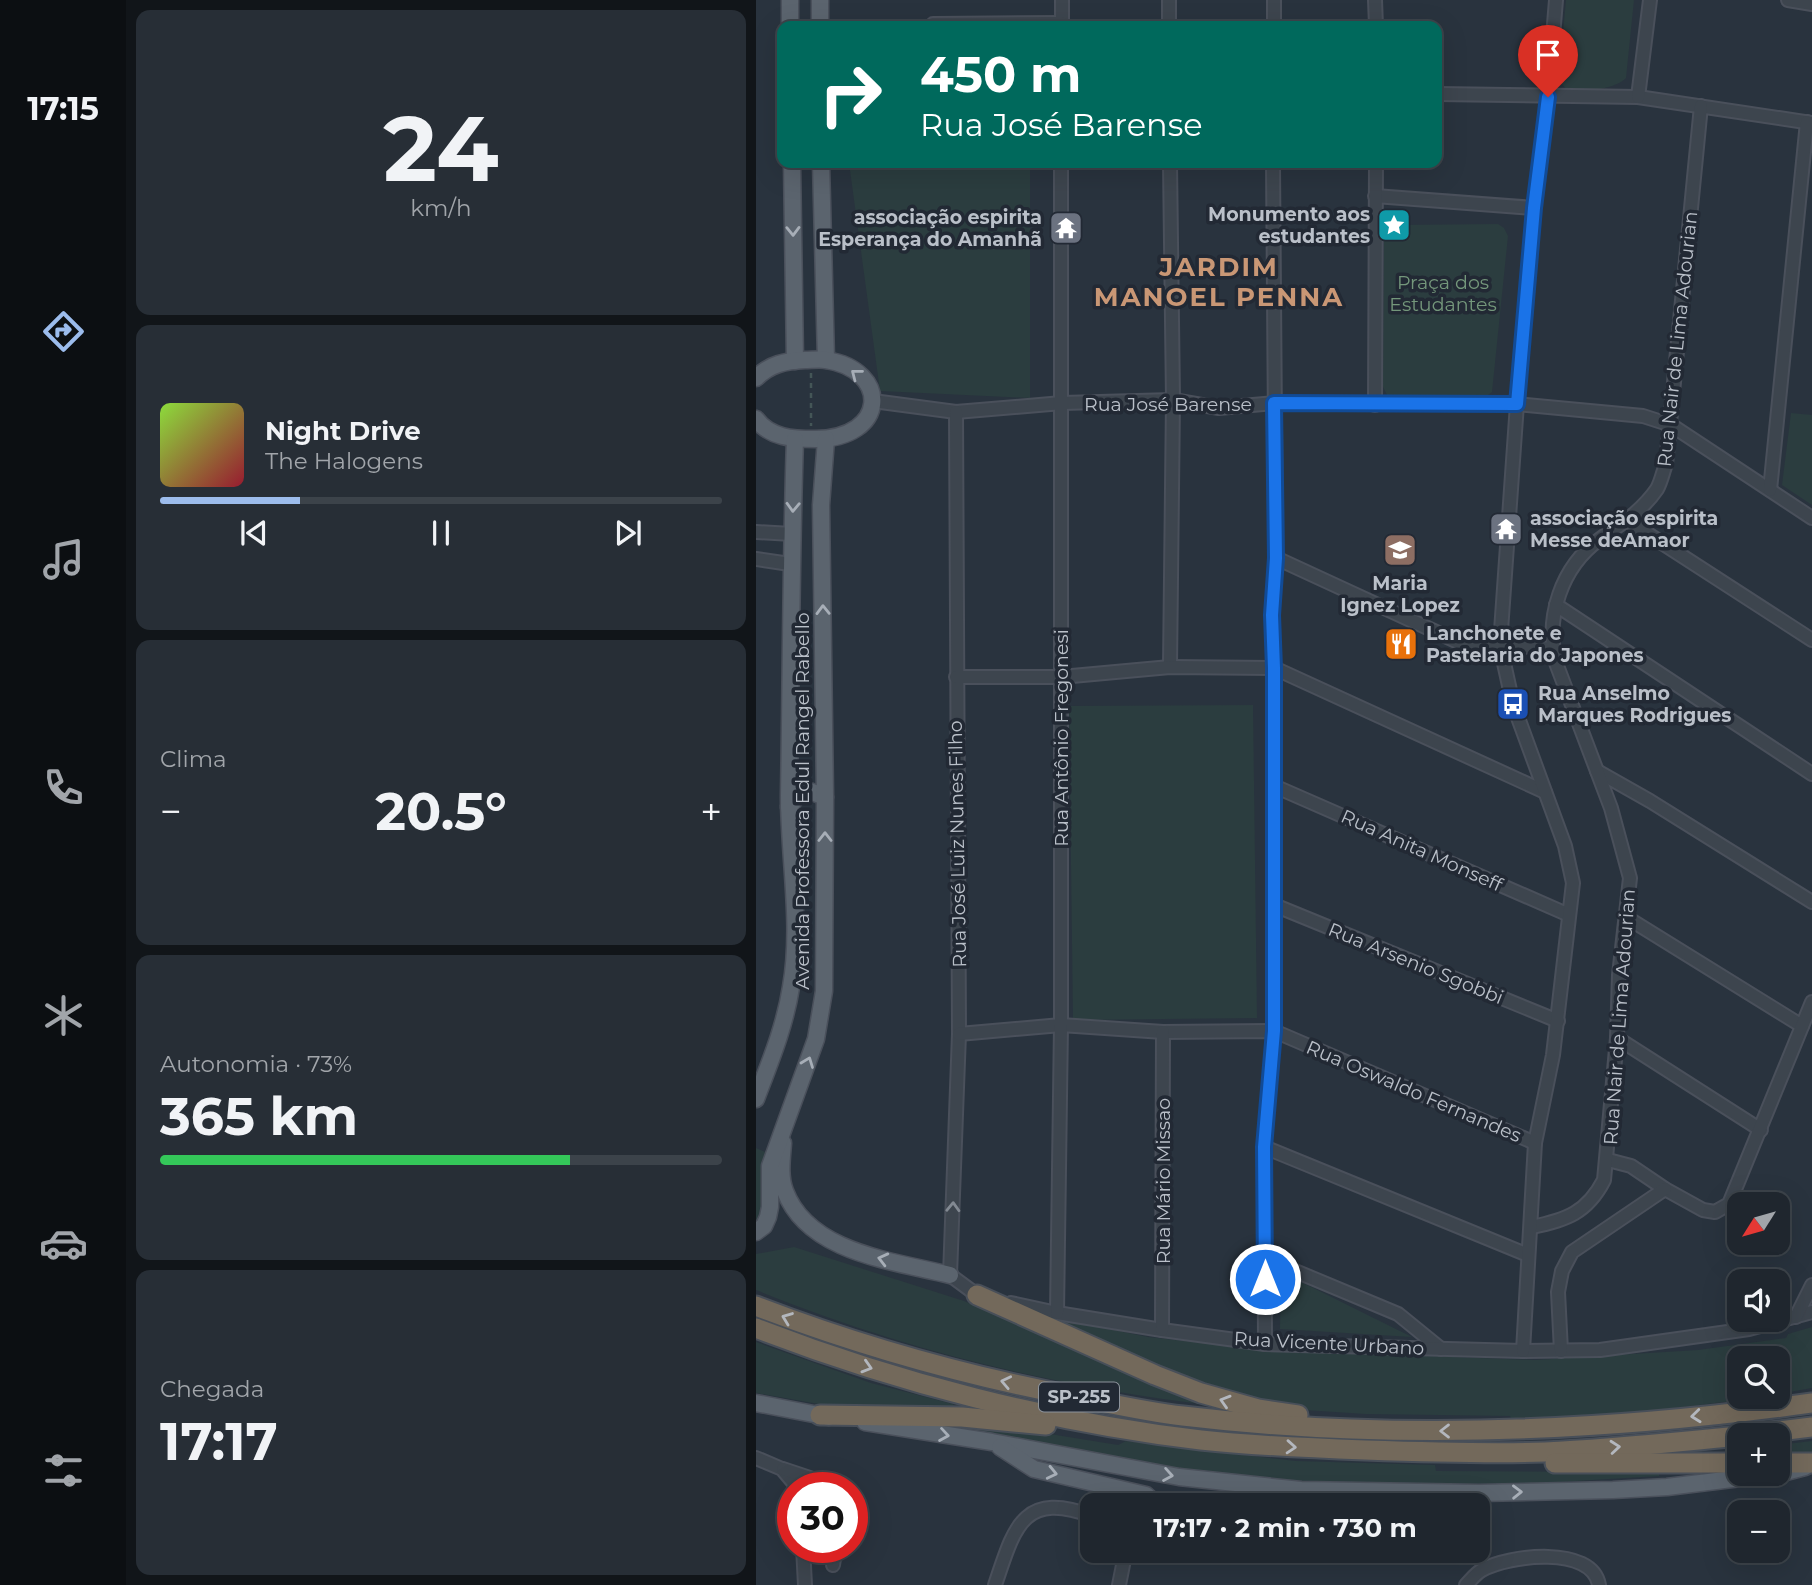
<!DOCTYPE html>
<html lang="pt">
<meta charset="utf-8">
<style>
body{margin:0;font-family:Montserrat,sans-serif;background:#272e36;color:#f1f3f6;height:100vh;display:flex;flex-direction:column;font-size:26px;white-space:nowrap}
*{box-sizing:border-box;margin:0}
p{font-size:23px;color:#a1a5aa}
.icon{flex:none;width:38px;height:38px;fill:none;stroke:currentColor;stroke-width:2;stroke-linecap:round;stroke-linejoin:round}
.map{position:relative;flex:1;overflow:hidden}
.side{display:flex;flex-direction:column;gap:10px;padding:10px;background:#111519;width:630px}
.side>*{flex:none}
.guide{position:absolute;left:21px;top:21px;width:665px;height:147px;border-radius:14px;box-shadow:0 7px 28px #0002,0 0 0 2px #3c434a;background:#00695c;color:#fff;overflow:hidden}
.needle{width:46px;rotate:233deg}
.fabs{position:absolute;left:971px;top:1192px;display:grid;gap:14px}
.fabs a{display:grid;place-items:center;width:63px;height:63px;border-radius:14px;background:#1f262e;box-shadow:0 7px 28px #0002,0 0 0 2px #3c434a;font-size:35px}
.speed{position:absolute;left:21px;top:1472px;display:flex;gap:14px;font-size:35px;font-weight:700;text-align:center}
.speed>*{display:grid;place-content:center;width:91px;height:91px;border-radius:50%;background:#1f262e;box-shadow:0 7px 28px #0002,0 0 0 2px #3c434a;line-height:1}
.speed .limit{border:10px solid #d22;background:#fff;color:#111}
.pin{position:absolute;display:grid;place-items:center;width:60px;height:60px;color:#fff;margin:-72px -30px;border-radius:50% 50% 50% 0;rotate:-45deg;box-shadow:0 0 7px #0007}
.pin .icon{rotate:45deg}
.me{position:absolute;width:77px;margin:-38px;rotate:0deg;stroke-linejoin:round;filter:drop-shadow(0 0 5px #0008)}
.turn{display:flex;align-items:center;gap:24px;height:147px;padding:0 28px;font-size:32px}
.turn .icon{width:91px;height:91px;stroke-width:2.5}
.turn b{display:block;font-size:49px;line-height:60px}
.big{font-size:52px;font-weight:700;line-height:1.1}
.side .tile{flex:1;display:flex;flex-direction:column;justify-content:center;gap:10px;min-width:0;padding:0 24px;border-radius:14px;background:#272e36}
.side .dial{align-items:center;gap:0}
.dial b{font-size:91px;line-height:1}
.song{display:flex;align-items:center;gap:21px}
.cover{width:84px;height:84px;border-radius:10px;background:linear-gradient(135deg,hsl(90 70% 55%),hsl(350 70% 35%))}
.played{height:7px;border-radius:4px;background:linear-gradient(90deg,#9cbcec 25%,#3c434a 25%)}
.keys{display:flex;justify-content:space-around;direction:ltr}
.heat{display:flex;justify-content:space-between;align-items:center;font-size:38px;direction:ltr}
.charge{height:10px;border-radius:5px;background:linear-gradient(90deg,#34c759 73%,#3c434a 0)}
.trip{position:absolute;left:324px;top:1493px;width:410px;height:70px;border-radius:14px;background:#1f262e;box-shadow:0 7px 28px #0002,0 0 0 2px #3c434a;font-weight:700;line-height:70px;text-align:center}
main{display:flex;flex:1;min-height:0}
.dock{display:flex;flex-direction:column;width:126px;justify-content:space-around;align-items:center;background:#0c0f12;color:#a1a5aa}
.dock .icon{width:49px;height:49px}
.dock .on{color:#9cbcec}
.dock b{font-size:32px;color:#f1f3f6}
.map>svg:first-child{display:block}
</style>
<main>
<nav class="dock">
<b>17:15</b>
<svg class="icon on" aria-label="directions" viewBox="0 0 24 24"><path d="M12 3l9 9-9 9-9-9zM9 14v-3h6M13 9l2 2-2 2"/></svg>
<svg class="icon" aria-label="music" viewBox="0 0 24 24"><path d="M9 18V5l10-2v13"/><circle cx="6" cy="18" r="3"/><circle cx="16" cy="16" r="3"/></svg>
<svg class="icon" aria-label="phone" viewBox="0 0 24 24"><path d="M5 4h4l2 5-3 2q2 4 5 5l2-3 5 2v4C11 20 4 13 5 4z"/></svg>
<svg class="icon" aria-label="climate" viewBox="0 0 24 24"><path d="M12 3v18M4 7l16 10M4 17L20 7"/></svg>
<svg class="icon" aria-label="car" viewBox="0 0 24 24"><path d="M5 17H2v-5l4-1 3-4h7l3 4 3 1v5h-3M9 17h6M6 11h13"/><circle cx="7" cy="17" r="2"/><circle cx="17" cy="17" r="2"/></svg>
<svg class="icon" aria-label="filters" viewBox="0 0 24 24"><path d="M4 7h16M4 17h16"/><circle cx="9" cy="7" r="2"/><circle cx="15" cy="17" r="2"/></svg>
</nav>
<section class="side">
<div class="tile dial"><b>24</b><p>km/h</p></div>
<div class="tile">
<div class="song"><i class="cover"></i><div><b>Night Drive</b><p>The Halogens</p></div></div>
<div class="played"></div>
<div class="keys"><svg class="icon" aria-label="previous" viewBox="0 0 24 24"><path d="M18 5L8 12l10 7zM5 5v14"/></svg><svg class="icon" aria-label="pause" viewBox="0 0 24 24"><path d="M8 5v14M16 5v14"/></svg><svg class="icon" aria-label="next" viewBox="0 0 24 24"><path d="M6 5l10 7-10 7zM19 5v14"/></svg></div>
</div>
<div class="tile"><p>Clima</p>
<div class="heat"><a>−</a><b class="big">20.5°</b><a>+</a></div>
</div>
<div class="tile"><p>Autonomia · 73%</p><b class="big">365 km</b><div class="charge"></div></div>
<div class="tile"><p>Chegada</p><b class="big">17:17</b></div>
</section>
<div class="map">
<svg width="1056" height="1585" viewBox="0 0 1056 1585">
<rect width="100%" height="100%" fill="#29333e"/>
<g fill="#2b3d3f">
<path d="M810 0H878L870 78C861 88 826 94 813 90 807 88 805 82 803 77Z"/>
<path d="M93 163H274V398L124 391Z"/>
<path d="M742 224 748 228 752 236 736 392 724 401H640L632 397 627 387 628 234 638 225Z"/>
<path d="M1035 413 1056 415V505L1026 485Z"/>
<path d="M497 705 501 1018 317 1020 313 706Z"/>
<path d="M0 1148 9 1152 5 1185 7 1210 0 1226Z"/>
<path d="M38 1247 208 1301 454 1405C298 1387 145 1349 0 1290V1254Z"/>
<path d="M525 1272 656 1337 524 1329Z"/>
<path d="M289 1316 392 1337 512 1350 779 1360 942 1350 1030 1338 1032 1334 1056 1327V1388L1022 1394V1358H984V1396L1009 1397 885 1412 755 1419 754 1416 610 1414 549 1410 451 1388Z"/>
<path d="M0 1342 115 1383 197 1404 202 1412 74 1406 0 1393Z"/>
<path d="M159 1423 263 1429 362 1445 370 1441 540 1461 679 1465 680 1471 903 1472V1476L787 1483 676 1484 513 1480 360 1460Z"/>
<path d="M1056 1441V1457L1022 1456V1445Z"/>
</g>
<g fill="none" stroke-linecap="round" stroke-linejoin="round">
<defs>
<g id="minor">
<path d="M306 0V26"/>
<path d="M619 0 620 26"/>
<path d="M1032 0 1056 4"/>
<path d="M177 24 306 23"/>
<path d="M413 26V0"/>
<path d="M518 26V0"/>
<path d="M681 94 882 97 1056 123"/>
<path d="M882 97 894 0"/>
<path d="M414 163 417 400 414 667"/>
<path d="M619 196 778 208"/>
<path d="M117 401 200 412 306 403 417 400 463 408 518 403 761 404 887 416 915 425 1056 518"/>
<path d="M619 405 620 163"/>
<path d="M200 412 203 1034 194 1275 221 1295 227 1296"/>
<path d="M1014 490 1051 122"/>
<path d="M872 521 1056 640"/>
<path d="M0 532 36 534"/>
<path d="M520 558 715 648 744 645 797 649"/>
<path d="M0 559 34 564"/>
<path d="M800 605 1056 774"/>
<path d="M200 677H305L414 667 518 668 789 792"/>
<path d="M841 771 894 801 1056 902"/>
<path d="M518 786 813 915"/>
<path d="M518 905 802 1021"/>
<path d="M870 917 1046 1026"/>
<path d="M203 1034 305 1025 407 1032 518 1031 779 1143"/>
<path d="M861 1038 1005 1130"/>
<path d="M508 1147 772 1255"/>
<path d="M852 1160 875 1166 909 1189 947 1210 959 1212 973 1204 1056 1002"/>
<path d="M776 1227C810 1220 831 1213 848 1180L861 1038 863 975 874 878 855 808 800 663C789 617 805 567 844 539 865 524 886 511 901 489 905 482 907 472 910 464L945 106"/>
<path d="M508 1258 642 1314 685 1349"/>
<path d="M255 1303 301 1313 406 1330 509 1344 767 1351 844 1350 993 1329 1056 1312"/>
<path d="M301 1313 305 1025V163"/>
<path d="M1040 1317 1056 1285"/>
<path d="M406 1330 407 1032"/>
<path d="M509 1344 508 1147 518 1031V668L516 615 520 558 517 163"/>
<path d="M767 1351 779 1143 797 1055 817 883 809 846 757 704 744 645 761 404 778 208 792 97 800 0"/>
<path d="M805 1351 802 1292 806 1271 816 1252 909 1189"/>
<path d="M0 1458 26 1469 42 1488"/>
<path d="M27 1469 60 1480 72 1488"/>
<path d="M47 1547 49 1585"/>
<path d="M77 1565 80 1547"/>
<path d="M239 1585C258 1529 266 1490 336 1516"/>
<path d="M363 1585 370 1550"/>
<path d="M710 1585C715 1580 720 1573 726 1570 753 1555 836 1545 843 1585"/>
</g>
<g id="major">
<path d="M34 0V26"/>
<path d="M64 0V26"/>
<path d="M36 163 39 361"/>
<path d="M65 163 70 360"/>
<path d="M0 378C14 364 29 361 49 360 55 360 64 359 70 360 135 370 132 439 59 439 37 439 14 438 0 419"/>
<path d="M33 807 44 793 51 790 69 797"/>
<path d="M0 1099C14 1062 29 1026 35 987 46 925 33 859 33 796 35 677 35 558 39 439"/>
<path d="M27 1143C26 1158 23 1176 29 1191 52 1253 138 1261 194 1275"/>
<path d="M0 1232 8 1226 12 1217 14 1207V1166L60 1039 68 991 69 797 65 505 70 439"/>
<path d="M0 1403 73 1417"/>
<path d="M109 1422 236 1442 423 1477 545 1490 723 1493 857 1490 911 1487 1026 1473 1049 1467"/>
<path d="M244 1447 278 1469 390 1495 401 1505"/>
</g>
<g id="highway">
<path d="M221 1295 399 1375 445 1393 502 1409 542 1415"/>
<path d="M0 1306C104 1346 211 1376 321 1397 356 1404 392 1412 427 1416 636 1441 848 1432 1056 1403"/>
<path d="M0 1328C139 1382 297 1423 445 1440 500 1446 554 1448 609 1450 669 1452 729 1454 789 1452 854 1449 919 1442 984 1436"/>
<path d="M64 1415 206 1417 290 1425"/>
<path d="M990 1435 1056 1427"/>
<path d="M799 1463H984"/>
<path d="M1022 1463H1056"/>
</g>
</defs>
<use href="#minor" stroke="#4a505b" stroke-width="16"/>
<use href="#major" stroke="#4a505b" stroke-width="19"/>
<use href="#highway" stroke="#484f59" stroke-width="23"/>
<g stroke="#445657" stroke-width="2.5" stroke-dasharray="5 5" stroke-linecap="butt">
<path d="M55 373V426"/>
<path d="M51 776 52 702"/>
</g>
<use href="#minor" stroke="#3d454e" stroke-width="12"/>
<use href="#major" stroke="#5b646e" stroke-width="16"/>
<use href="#highway" stroke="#73695b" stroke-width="19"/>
</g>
<defs><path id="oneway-chevron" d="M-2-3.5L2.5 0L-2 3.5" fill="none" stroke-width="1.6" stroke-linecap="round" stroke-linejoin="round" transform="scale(1.75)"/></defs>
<g stroke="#a7aeb7">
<use href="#oneway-chevron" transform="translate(37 231) rotate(89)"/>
<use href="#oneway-chevron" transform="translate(100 374) rotate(-142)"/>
<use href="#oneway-chevron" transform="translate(37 507) rotate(92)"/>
<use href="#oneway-chevron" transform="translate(67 610) rotate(-91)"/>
<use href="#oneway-chevron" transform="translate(69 837) rotate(-90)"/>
<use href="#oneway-chevron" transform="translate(52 1062) rotate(-69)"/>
<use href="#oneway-chevron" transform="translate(127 1259) rotate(-166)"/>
<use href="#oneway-chevron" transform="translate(188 1435) rotate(9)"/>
<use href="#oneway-chevron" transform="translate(296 1473) rotate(13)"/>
<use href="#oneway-chevron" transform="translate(412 1475) rotate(10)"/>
<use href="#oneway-chevron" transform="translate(761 1492) rotate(-1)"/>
</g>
<use stroke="#828992" href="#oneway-chevron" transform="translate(197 1207) rotate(-88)"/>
<g stroke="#b3b7be">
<use href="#oneway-chevron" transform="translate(31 1318) rotate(-159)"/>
<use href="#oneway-chevron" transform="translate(111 1367) rotate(17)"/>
<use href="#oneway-chevron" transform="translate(250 1382) rotate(-168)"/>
<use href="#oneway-chevron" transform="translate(469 1401) rotate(-163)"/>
<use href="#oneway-chevron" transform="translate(940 1416) rotate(174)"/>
<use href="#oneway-chevron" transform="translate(689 1431) rotate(-180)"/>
<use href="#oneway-chevron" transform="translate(535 1447) rotate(4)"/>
<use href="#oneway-chevron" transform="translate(859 1447) rotate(-5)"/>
</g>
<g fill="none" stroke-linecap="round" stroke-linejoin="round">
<defs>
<path id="route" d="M509 1279 508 1147 518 1031V668L516 615 520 558 518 403 761 404 778 208 792 97"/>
</defs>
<use href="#route" stroke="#114b97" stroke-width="18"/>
<use href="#route" stroke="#1a73e8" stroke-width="12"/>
</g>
<defs>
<symbol id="sight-square" viewBox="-11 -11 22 22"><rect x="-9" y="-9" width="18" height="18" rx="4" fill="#0f9aa8" stroke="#222934"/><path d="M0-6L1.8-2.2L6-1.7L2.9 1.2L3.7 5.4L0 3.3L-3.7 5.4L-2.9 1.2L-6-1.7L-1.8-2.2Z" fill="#fff"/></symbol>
<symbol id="temple-square" viewBox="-11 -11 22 22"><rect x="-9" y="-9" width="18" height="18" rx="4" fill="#6b7280" stroke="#222934"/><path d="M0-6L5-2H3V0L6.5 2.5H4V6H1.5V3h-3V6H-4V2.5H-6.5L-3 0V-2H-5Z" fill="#fff"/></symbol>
<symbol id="school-square" viewBox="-11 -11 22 22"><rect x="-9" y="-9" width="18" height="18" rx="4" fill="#8d6e63" stroke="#222934"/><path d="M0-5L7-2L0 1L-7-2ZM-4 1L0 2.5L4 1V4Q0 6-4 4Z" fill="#fff"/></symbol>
<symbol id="restaurant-square" viewBox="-11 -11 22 22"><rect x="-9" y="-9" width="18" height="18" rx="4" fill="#e8710a" stroke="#222934"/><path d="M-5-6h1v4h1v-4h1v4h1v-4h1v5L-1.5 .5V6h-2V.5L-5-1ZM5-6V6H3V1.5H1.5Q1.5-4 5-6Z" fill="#fff"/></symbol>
<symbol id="bus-square" viewBox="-11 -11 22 22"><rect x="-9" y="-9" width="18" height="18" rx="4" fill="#1a4fb4" stroke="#222934"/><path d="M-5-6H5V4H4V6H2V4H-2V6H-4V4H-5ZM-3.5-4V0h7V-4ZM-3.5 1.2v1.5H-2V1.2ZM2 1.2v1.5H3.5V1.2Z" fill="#fff"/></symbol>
</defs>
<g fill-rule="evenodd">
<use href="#sight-square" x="619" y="206" width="38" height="38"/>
<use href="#temple-square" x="291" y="209" width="38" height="38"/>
<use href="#temple-square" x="731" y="510" width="38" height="38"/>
<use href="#school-square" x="625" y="531" width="38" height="38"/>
<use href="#restaurant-square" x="626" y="625" width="38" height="38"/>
<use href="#bus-square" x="738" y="685" width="38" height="38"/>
</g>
<g text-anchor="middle" stroke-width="7" stroke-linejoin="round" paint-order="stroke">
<rect fill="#222934" stroke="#8c939c" stroke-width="2" x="283" y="1382.5" width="80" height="29" rx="5"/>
<g font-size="18" font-weight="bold" fill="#bac0c9">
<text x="323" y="1403">SP-255</text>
</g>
<g font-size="19" font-weight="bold" fill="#bac0c9" stroke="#222934" text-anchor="start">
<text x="614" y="221" text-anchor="end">Monumento aos<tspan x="614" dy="22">estudantes</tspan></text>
<text x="286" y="224" text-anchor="end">associação espirita<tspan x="286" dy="22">Esperança do Amanhã</tspan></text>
<text x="774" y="525">associação espirita<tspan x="774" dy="22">Messe deAmaor</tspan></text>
<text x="644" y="590" text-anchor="middle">Maria<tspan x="644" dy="22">Ignez Lopez</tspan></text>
<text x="670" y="640">Lanchonete e<tspan x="670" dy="22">Pastelaria do Japones</tspan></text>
<text x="782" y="700">Rua Anselmo<tspan x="782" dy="22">Marques Rodrigues</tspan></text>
</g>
<g font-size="19" fill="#74977b" stroke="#222934">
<text x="687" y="289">Praça dos<tspan x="687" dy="22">Estudantes</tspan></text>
</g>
<g font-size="19" fill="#bac0c9" stroke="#222934">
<text transform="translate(921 339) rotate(-84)" y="7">Rua Nair de Lima Adourian</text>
<text x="412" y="411">Rua José Barense</text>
<text transform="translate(305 738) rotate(-90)" y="7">Rua Antônio Fregonesi</text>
<text transform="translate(46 801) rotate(-90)" y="7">Avenida Professora Edul Rangel Rabello</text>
<text transform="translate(201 844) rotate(-91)" y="7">Rua José Luiz Nunes Filho</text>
<text transform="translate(666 850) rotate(24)" y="7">Rua Anita Monseff</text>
<text transform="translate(660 963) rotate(22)" y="7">Rua Arsenio Sgobbi</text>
<text transform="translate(863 1017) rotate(-86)" y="7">Rua Nair de Lima Adourian</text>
<text transform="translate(658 1091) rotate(23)" y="7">Rua Oswaldo Fernandes</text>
<text transform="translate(407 1181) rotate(-90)" y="7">Rua Mário Missao</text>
<text transform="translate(573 1343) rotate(3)" y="7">Rua Vicente Urbano</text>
</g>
<g font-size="26" font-weight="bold" letter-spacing="2" fill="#c99775" stroke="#222934">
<text x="463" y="276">JARDIM<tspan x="463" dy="30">MANOEL PENNA</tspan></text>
</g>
</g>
</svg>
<div class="fabs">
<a><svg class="needle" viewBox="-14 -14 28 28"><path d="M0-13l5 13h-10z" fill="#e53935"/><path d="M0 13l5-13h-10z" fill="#a1a5aa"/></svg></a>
<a><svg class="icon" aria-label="sound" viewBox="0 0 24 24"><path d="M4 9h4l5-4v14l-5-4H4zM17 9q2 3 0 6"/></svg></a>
<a><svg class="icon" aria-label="search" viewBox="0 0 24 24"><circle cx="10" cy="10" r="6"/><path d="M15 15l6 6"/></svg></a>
<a>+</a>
<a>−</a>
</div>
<div class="speed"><div class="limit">30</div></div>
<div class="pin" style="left:792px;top:97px;background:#d93025"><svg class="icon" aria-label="arrive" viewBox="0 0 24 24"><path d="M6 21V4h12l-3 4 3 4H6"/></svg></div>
<svg class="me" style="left:509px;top:1279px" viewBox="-20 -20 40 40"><circle r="17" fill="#1a73e8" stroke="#fff" stroke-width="3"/><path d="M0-11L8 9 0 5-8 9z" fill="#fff"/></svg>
<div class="trip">17:17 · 2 min · 730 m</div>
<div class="guide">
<div class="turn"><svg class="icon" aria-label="right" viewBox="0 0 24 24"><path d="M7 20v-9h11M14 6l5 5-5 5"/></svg><div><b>450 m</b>Rua José Barense</div></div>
</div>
</div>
</main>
